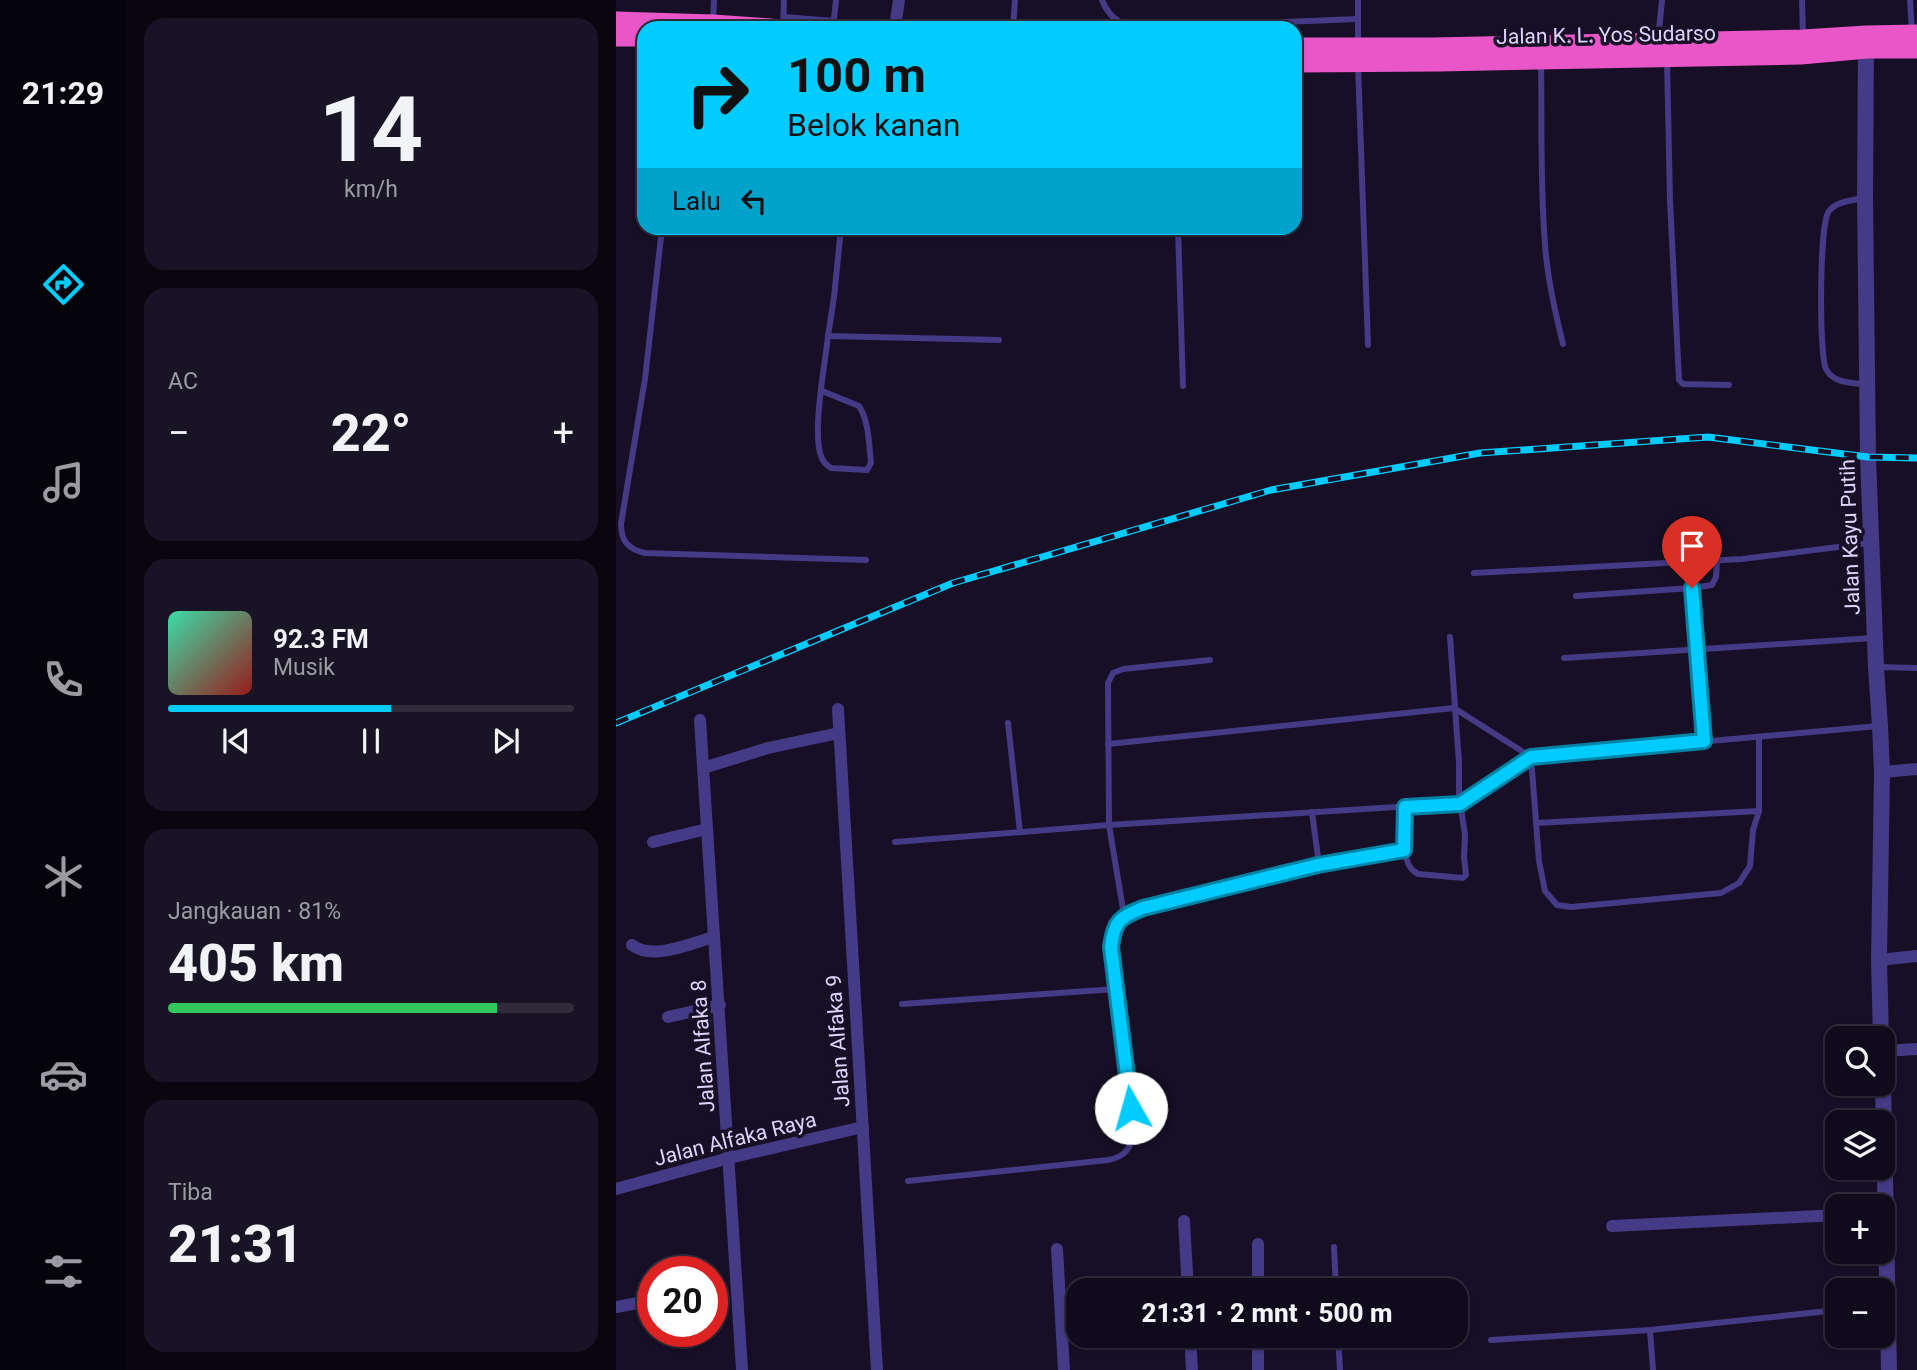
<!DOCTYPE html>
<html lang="id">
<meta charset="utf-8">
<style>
body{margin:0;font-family:Roboto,sans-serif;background:#191425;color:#f1f3f6;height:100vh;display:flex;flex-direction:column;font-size:26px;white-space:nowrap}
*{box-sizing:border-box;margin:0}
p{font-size:23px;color:#9c9ba3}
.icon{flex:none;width:38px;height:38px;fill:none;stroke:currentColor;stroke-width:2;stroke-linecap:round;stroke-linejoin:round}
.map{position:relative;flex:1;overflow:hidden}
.sheet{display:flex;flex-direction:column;gap:18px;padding:18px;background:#09060f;width:490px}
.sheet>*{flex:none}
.banner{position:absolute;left:21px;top:21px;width:665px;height:214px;border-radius:21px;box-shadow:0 2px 5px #0004,0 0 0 2px #302b3b;background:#02cbfe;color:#111;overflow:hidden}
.controls{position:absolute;left:1209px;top:1026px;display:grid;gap:14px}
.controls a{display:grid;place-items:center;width:70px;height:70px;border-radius:14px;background:#100b1c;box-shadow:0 2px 5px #0004,0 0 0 2px #302b3b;font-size:35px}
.speed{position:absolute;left:21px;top:1256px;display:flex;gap:14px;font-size:35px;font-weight:700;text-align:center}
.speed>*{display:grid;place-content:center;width:91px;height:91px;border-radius:50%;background:#100b1c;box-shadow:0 2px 5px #0004,0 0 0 2px #302b3b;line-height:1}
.speed .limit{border:10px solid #d22;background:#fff;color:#111}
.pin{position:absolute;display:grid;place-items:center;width:60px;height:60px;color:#fff;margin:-72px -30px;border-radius:50% 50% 50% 0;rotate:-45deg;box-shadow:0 0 7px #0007}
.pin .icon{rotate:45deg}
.me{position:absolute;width:77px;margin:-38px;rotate:353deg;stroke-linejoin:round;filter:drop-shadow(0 0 5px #0008)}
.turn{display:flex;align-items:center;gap:24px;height:147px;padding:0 35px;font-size:32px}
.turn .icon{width:91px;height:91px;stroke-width:2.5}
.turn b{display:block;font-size:49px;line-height:60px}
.then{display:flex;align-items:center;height:66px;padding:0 35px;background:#0003;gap:14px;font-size:26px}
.big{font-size:52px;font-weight:800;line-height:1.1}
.sheet .card{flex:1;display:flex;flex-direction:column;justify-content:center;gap:10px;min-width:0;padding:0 24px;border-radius:21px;background:#191425}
.sheet .dial{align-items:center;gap:0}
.dial b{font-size:91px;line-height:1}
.song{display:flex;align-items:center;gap:21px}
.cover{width:84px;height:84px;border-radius:10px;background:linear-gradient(135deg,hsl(160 70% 55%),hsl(0 70% 35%))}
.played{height:7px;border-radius:4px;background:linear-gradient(90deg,#02cbfe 55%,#302b3b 55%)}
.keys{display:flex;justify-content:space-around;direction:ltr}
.heat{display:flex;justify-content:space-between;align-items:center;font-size:38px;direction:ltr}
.charge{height:10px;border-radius:5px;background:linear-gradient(90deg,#34c759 81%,#302b3b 0)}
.trip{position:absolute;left:450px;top:1278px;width:402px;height:70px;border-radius:21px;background:#100b1c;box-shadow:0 2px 5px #0004,0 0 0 2px #302b3b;font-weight:800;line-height:70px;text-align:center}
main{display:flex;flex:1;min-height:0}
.tab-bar{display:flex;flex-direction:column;width:126px;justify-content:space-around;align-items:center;background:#06040b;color:#9c9ba3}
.tab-bar .icon{width:49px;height:49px}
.tab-bar .active{color:#02cbfe}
.tab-bar b{font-size:32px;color:#f1f3f6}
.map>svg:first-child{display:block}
</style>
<main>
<nav class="tab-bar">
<b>21:29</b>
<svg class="icon active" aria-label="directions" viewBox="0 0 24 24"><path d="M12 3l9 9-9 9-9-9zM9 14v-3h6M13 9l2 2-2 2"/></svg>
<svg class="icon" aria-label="music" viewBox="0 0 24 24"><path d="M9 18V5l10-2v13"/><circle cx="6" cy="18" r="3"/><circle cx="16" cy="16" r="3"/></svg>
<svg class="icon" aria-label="phone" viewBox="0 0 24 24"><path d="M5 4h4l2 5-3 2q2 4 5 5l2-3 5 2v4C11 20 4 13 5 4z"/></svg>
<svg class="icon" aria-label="climate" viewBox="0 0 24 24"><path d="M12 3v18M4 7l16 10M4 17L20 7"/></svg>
<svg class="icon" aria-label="car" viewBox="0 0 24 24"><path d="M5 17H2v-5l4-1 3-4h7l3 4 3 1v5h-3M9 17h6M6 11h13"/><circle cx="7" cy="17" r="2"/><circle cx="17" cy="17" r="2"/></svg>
<svg class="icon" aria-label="filters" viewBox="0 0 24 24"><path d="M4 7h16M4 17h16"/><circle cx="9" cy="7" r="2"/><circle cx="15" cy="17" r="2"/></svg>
</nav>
<section class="sheet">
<div class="card dial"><b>14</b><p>km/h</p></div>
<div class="card"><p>AC</p>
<div class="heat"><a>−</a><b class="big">22°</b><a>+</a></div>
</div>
<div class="card">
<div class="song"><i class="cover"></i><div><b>92.3 FM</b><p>Musik</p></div></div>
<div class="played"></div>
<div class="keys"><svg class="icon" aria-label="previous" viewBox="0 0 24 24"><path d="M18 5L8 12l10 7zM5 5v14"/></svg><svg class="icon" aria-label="pause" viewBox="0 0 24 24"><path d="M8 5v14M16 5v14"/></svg><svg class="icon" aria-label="next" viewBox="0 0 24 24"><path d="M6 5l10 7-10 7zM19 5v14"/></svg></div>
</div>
<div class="card"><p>Jangkauan · 81%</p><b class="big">405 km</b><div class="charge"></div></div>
<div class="card"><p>Tiba</p><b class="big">21:31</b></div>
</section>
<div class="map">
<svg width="1301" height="1370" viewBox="0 0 1301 1370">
<rect width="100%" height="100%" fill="#160f26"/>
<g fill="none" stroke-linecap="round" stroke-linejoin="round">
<g stroke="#453a85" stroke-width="6">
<path d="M486 0C493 17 504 25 522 28L742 19"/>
<path d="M1186 0 1187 37"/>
<path d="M1294 0 1296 33"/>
<path d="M168 17 218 21"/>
<path d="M97 23 98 0"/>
<path d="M167 28 168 0"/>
<path d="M217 28 220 0"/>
<path d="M397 28 399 0"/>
<path d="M1042 40 1046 0"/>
<path d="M742 44V0"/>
<path d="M1051 60 1054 201 1063 380 1067 384 1113 385"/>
<path d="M925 61C926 122 924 184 929 244 931 278 939 312 947 344"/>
<path d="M742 65 752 345"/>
<path d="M1247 198C1235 201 1221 201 1213 211 1203 223 1203 355 1210 369 1217 383 1234 383 1248 384"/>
<path d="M46 228 29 379 5 524C5 541 12 549 29 553L250 560"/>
<path d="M225 228 218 297 212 336 383 340"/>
<path d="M562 228 567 386"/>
<path d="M206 391 243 406C253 421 253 445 255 463L251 470 215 468C210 465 207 462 205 456 196 432 209 364 212 336"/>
<path d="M858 573 1126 559 1254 543"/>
<path d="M1076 588 1096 585 1100 577 1101 560"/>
<path d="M960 596 1076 588 1088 741"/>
<path d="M948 658 1257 638"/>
<path d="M1261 667 1301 668"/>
<path d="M392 723 404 832"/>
<path d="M492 744 838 708 915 757 923 861 929 891 941 905 955 907 1105 893 1123 883 1134 866 1137 830 1143 811V737"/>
<path d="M920 823 1143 811"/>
<path d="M279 842 493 825 828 804H844L915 757 1262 726"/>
<path d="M788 850C791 860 792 869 802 874L847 878 850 875 848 857 849 835 843 795V763L834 637"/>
<path d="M703 865 788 850V807"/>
<path d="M508 915 493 825 492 683 497 673 507 669 594 660"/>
<path d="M286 1004 500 989"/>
<path d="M292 1181 492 1160C509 1157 515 1148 518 1132L495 947C498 922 504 917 527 908L703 865 696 812"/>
<path d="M718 1247 720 1290"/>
<path d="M1034 1330 1037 1370"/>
<path d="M722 1335 724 1370"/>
<path d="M875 1340 1034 1330 1222 1310"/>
</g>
<g stroke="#453a85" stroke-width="12">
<path d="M279 28 283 0"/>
<path d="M222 709 261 1370"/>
<path d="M84 720 126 1370"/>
<path d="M87 768 152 748 223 733"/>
<path d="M1266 772 1301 769"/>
<path d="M37 842 91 829"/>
<path d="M16 945C37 961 75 943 98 937"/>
<path d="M1263 960 1301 956"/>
<path d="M52 1017 104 1005"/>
<path d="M1267 1051 1301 1049"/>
<path d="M0 1189 113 1158 247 1127"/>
<path d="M568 1221 572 1290"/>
<path d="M996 1226 1222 1215"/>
<path d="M642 1244V1290"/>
<path d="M441 1249 448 1370"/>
<path d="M0 1307 32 1301"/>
<path d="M574 1335 576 1370"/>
<path d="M642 1335V1370"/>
</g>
<g stroke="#453a85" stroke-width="16">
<path d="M1250 40 1249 198 1252 457 1260 667 1264 726 1266 772 1263 960 1265 1038"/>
<path d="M1267 1083 1273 1370"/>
</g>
<g stroke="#e856c8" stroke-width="19">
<path d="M0 21 97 24 155 28"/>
<path d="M0 37H28"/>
<path d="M679 47H817L1187 39 1250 35 1301 34"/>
<path d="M679 63 823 62 1185 55 1251 49H1301"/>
</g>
<defs>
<path id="rail" d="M0 723 337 583 655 490 864 453 1092 437 1252 457 1301 458"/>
</defs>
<use href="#rail" stroke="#02cbfe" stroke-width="7"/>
<use href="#rail" stroke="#160f26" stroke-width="4.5" stroke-dasharray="13" stroke-linecap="butt"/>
</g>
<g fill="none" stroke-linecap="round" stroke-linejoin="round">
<defs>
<path id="route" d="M515 1108 495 947C498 921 504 917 527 908L702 865 788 850 789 807 844 804 915 757 1088 741 1076 588"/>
</defs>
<use href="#route" stroke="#0184a5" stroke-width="18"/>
<use href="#route" stroke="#02cbfe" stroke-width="12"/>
</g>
<g text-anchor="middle" stroke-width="7" stroke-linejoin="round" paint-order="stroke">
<g font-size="21" fill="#ded5ff" stroke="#160f26">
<text transform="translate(990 35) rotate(-1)" y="7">Jalan K. L. Yos Sudarso</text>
<text transform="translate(1234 537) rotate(-92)" y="7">Jalan Kayu Putih</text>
<text transform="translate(222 1041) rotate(-94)" y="7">Jalan Alfaka 9</text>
<text transform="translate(87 1046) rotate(-94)" y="7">Jalan Alfaka 8</text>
<text transform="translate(119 1139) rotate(-14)" y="7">Jalan Alfaka Raya</text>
</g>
</g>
</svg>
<div class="controls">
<a><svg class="icon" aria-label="search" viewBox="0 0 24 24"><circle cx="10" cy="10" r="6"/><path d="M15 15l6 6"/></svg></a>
<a><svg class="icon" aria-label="layers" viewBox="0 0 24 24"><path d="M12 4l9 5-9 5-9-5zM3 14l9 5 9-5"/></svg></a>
<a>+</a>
<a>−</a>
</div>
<div class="speed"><div class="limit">20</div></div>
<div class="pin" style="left:1076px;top:588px;background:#d93025"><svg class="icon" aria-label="arrive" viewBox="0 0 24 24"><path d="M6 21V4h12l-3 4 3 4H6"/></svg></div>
<svg class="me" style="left:515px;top:1108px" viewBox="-20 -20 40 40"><circle r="19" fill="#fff"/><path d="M0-13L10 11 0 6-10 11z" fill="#02cbfe"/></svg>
<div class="trip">21:31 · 2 mnt · 500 m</div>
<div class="banner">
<div class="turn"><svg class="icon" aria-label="right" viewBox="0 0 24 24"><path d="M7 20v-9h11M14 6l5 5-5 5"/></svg><div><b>100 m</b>Belok kanan</div></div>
<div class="then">Lalu<svg class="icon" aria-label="left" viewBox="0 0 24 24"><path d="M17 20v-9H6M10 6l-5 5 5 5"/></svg></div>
</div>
</div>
</main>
